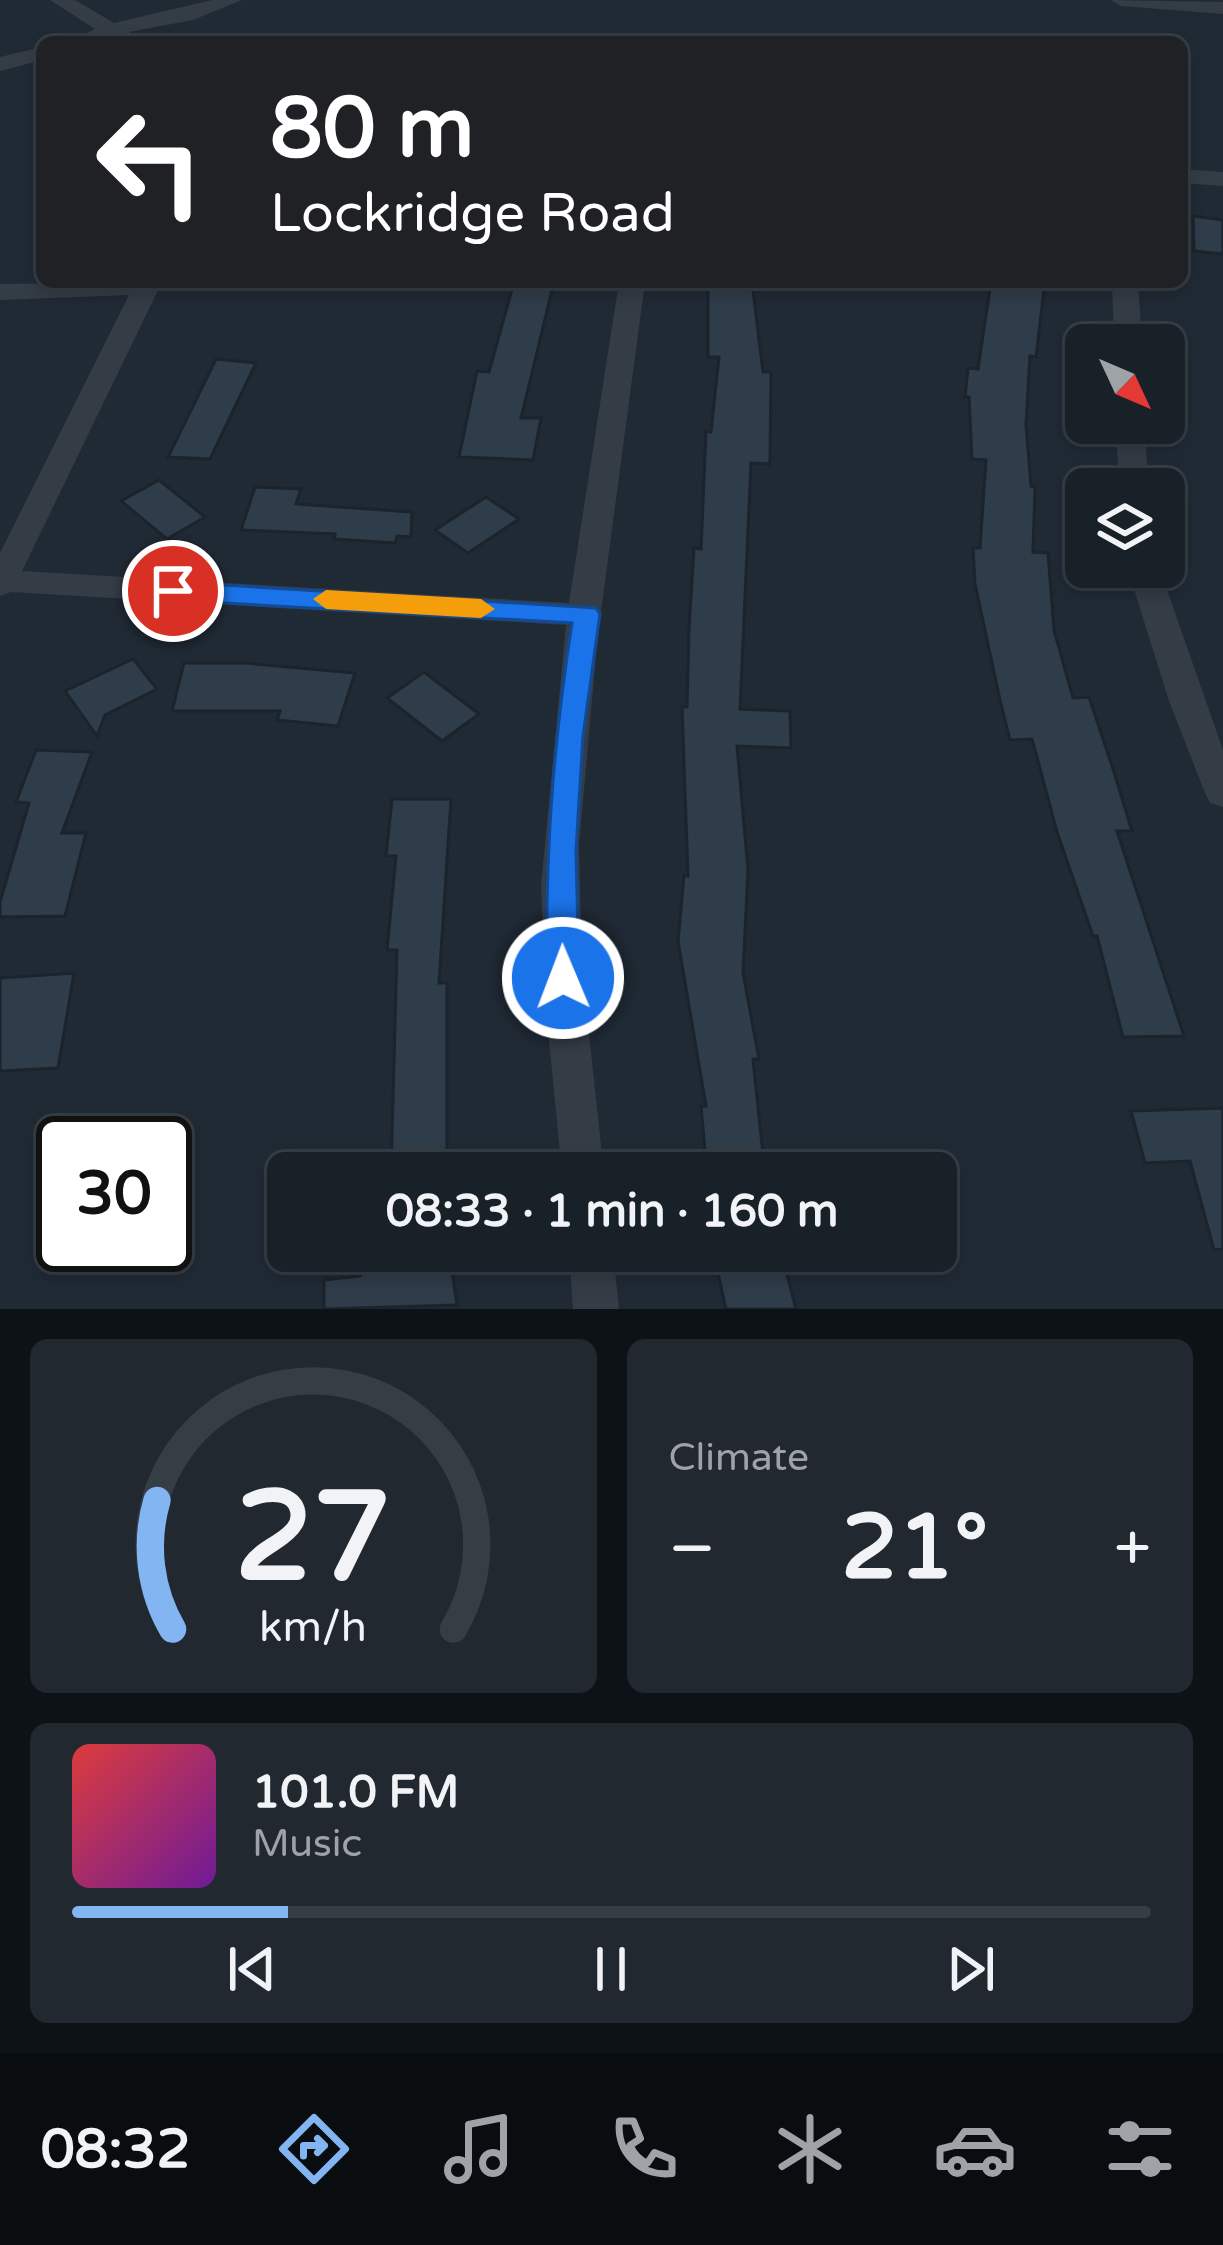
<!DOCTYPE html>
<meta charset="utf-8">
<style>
body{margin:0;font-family:"Varela Round",sans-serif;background:#212830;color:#f1f3f6;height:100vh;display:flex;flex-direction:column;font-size:45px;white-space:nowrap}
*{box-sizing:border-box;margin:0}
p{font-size:39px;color:#9fa3a8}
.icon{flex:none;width:66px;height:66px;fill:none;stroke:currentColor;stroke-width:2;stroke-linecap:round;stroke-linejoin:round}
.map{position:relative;height:1309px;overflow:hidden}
.side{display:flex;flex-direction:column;gap:30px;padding:30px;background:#0d1216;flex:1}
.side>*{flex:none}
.banner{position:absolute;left:36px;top:36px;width:1152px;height:252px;border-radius:18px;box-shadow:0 6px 18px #0003,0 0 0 3px #363e45;background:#202124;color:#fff;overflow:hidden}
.needle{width:78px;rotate:134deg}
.fabs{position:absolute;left:1065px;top:324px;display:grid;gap:24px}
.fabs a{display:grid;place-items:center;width:120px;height:120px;border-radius:18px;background:#182028;box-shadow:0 6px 18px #0003,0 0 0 3px #363e45;font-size:60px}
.speed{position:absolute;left:36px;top:1116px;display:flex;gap:24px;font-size:60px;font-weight:700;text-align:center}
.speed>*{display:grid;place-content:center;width:156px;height:156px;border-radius:50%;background:#182028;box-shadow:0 6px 18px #0003,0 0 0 3px #363e45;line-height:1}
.speed .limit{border:6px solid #111;border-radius:18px;background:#fff;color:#111}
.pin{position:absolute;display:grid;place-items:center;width:102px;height:102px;color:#fff;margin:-51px;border:6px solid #fff;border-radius:50%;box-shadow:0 3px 12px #0007}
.me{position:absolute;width:132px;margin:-66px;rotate:359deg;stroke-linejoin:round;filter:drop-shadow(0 0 9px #0008)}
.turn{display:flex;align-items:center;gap:42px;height:252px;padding:0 36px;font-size:54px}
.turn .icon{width:156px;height:156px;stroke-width:2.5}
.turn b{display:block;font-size:84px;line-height:102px}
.big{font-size:90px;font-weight:700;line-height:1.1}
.side .card{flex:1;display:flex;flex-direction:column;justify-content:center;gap:18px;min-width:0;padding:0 42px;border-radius:18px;background:#212830}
.side .dial{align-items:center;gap:0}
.dial svg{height:312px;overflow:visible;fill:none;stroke:#363e45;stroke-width:7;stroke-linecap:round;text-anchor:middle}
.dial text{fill:#f1f3f6;stroke:none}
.song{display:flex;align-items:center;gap:36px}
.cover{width:144px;height:144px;border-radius:18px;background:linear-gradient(135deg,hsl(0 70% 55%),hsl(280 70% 35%))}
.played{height:12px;border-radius:6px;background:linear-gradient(90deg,#83b5f2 20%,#363e45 20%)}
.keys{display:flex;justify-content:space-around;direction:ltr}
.heat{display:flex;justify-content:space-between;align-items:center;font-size:66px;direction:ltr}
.side .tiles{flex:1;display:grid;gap:30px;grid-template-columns:1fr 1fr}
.card:last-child{grid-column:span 2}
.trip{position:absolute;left:267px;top:1152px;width:690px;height:120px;border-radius:18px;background:#182028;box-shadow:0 6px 18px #0003,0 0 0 3px #363e45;font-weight:700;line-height:120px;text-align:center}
.tab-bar{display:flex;height:192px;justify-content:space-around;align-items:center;background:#0a0d10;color:#9fa3a8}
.tab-bar .icon{width:84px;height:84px}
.tab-bar .selected{color:#83b5f2}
.tab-bar b{font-size:54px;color:#f1f3f6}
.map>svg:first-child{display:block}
</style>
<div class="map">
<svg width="1223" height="1309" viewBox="0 0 1223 1309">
<rect width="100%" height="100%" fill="#202a35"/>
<g fill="#2f3c49" stroke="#1b232c" stroke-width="3">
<path d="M1193 216 1223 220V254L1194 251Z"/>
<path d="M514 282H554L521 418H541L533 460 459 457 477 371 489 372Z"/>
<path d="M708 282H752L763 372H771L770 464 751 463 740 709 790 711 791 748 737 746 748 870 743 973 759 1059H753L765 1173H707L701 1106H706L678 941 684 875 688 876 682 707H687L689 628 694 548 701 549 706 431 711 432 719 357H708Z"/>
<path d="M991 282H1045L1036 357 1030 356 1026 424 1031 486 1035 487 1033 552 1048 553 1054 630 1073 698 1089 697 1114 772 1132 831H1117L1184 1036 1123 1037 1097 936H1093L1057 832 1032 739 1010 740 1000 700 975 584 973 548H980L986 460 972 459 969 397H965L968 368 978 369Z"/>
<path d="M216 359 256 363 210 459 168 457Z"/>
<path d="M159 480 205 517 167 539 121 501Z"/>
<path d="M255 487 301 489 296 504 412 512 411 537 397 536 395 543 334 539 335 534 241 530Z"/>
<path d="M486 497 519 519 468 553 435 530Z"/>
<path d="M133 659 157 689 105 715 97 736 65 691Z"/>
<path d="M184 663H244L355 673 338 726 277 720 280 711H172Z"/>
<path d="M424 672 479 714 442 741 387 698Z"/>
<path d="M36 750 92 752 62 833H86L65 916 0 917V902L29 803 16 802Z"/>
<path d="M392 799H451L439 983H447V1173H391L397 950H387L396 856H386Z"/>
<path d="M74 973 58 1068 0 1071V978Z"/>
<path d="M1223 1108V1249L1214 1250 1190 1161 1145 1163 1131 1111Z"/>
<path d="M360 1251H449L457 1305 324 1309V1280L360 1276Z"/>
<path d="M713 1251H781L796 1309H726Z"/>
</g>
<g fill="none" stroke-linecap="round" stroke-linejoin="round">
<g fill="#343c46" fill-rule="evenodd">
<path d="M50 0H75L114 23 212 0H242L193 20 129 32 136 38 133 42 110 38 67 42 95 29Z"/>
<path d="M1111 0 1223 2V14L1121 6Z"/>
<path d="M42 47V60L0 71V57Z"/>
<path d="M1182 169 1223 172V186L1182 183Z"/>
<path d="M162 282 22 571 569 603 619 282H645L598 634 579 845 582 968 604 1173H562L546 1009 541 886 566 625 11 592 0 596V553L129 295 0 300V284Z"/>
<path d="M1112 282H1138L1142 345H1114Z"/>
<path d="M1116 423H1144L1149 489H1119Z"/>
<path d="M1127 567H1159L1223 750V807L1210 803 1205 793 1169 701Z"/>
<path d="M569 1251H613L619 1309H573Z"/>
</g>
</g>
<path fill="#1a73e8" stroke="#114b97" stroke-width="3" d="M173 582 596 608 600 614 583 736 576 850 579 978 575 988 563 992 552 988 547 978C545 852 553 747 572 623L173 600 160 591Z"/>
<path fill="#f59e0b" d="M326 590 481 599 495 609 481 618 326 609 313 599Z"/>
</svg>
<div class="fabs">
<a><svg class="needle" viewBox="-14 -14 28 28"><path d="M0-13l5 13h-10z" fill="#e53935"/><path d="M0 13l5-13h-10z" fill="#9fa3a8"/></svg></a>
<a><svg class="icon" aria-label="layers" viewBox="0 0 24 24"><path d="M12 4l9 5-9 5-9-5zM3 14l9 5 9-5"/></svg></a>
</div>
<div class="speed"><div class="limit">30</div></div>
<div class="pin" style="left:173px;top:591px;background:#d93025"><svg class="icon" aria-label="arrive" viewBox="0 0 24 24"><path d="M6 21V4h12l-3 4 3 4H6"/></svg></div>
<svg class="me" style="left:563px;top:978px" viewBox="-20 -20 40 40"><circle r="17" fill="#1a73e8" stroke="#fff" stroke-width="3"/><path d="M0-11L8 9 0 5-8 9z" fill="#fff"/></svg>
<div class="trip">08:33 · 1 min · 160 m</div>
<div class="banner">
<div class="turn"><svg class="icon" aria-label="left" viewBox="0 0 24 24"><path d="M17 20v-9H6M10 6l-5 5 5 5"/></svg><div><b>80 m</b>Lockridge Road</div></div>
</div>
</div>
<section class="side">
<div class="tiles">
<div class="card dial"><svg viewBox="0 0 100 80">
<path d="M14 69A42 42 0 1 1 86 69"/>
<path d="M14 69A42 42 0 0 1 10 36" stroke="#83b5f2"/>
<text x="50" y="56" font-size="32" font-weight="700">27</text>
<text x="50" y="72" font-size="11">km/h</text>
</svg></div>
<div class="card"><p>Climate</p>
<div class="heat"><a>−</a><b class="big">21°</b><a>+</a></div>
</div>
<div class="card">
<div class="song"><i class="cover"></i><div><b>101.0 FM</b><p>Music</p></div></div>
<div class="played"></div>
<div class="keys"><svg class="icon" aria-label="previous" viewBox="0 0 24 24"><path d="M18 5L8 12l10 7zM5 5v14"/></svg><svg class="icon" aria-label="pause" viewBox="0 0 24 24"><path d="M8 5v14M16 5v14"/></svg><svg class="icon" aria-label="next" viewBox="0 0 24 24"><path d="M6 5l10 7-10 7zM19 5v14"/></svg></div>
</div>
</div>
</section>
<nav class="tab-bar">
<b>08:32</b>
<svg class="icon selected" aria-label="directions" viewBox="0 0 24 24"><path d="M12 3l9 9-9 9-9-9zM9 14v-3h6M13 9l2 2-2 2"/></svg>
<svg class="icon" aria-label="music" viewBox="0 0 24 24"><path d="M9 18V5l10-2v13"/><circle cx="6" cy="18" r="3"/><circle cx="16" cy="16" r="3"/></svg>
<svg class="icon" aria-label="phone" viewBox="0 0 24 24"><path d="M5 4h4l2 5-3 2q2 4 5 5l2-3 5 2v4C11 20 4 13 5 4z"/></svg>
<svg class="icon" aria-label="climate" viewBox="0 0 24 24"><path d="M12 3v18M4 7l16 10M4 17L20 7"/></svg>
<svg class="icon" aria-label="car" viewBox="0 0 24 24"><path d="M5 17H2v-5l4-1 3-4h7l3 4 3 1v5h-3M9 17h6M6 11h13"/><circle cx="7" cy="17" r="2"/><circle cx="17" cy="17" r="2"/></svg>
<svg class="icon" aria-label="filters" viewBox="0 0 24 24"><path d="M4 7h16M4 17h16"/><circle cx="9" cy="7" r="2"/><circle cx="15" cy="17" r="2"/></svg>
</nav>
